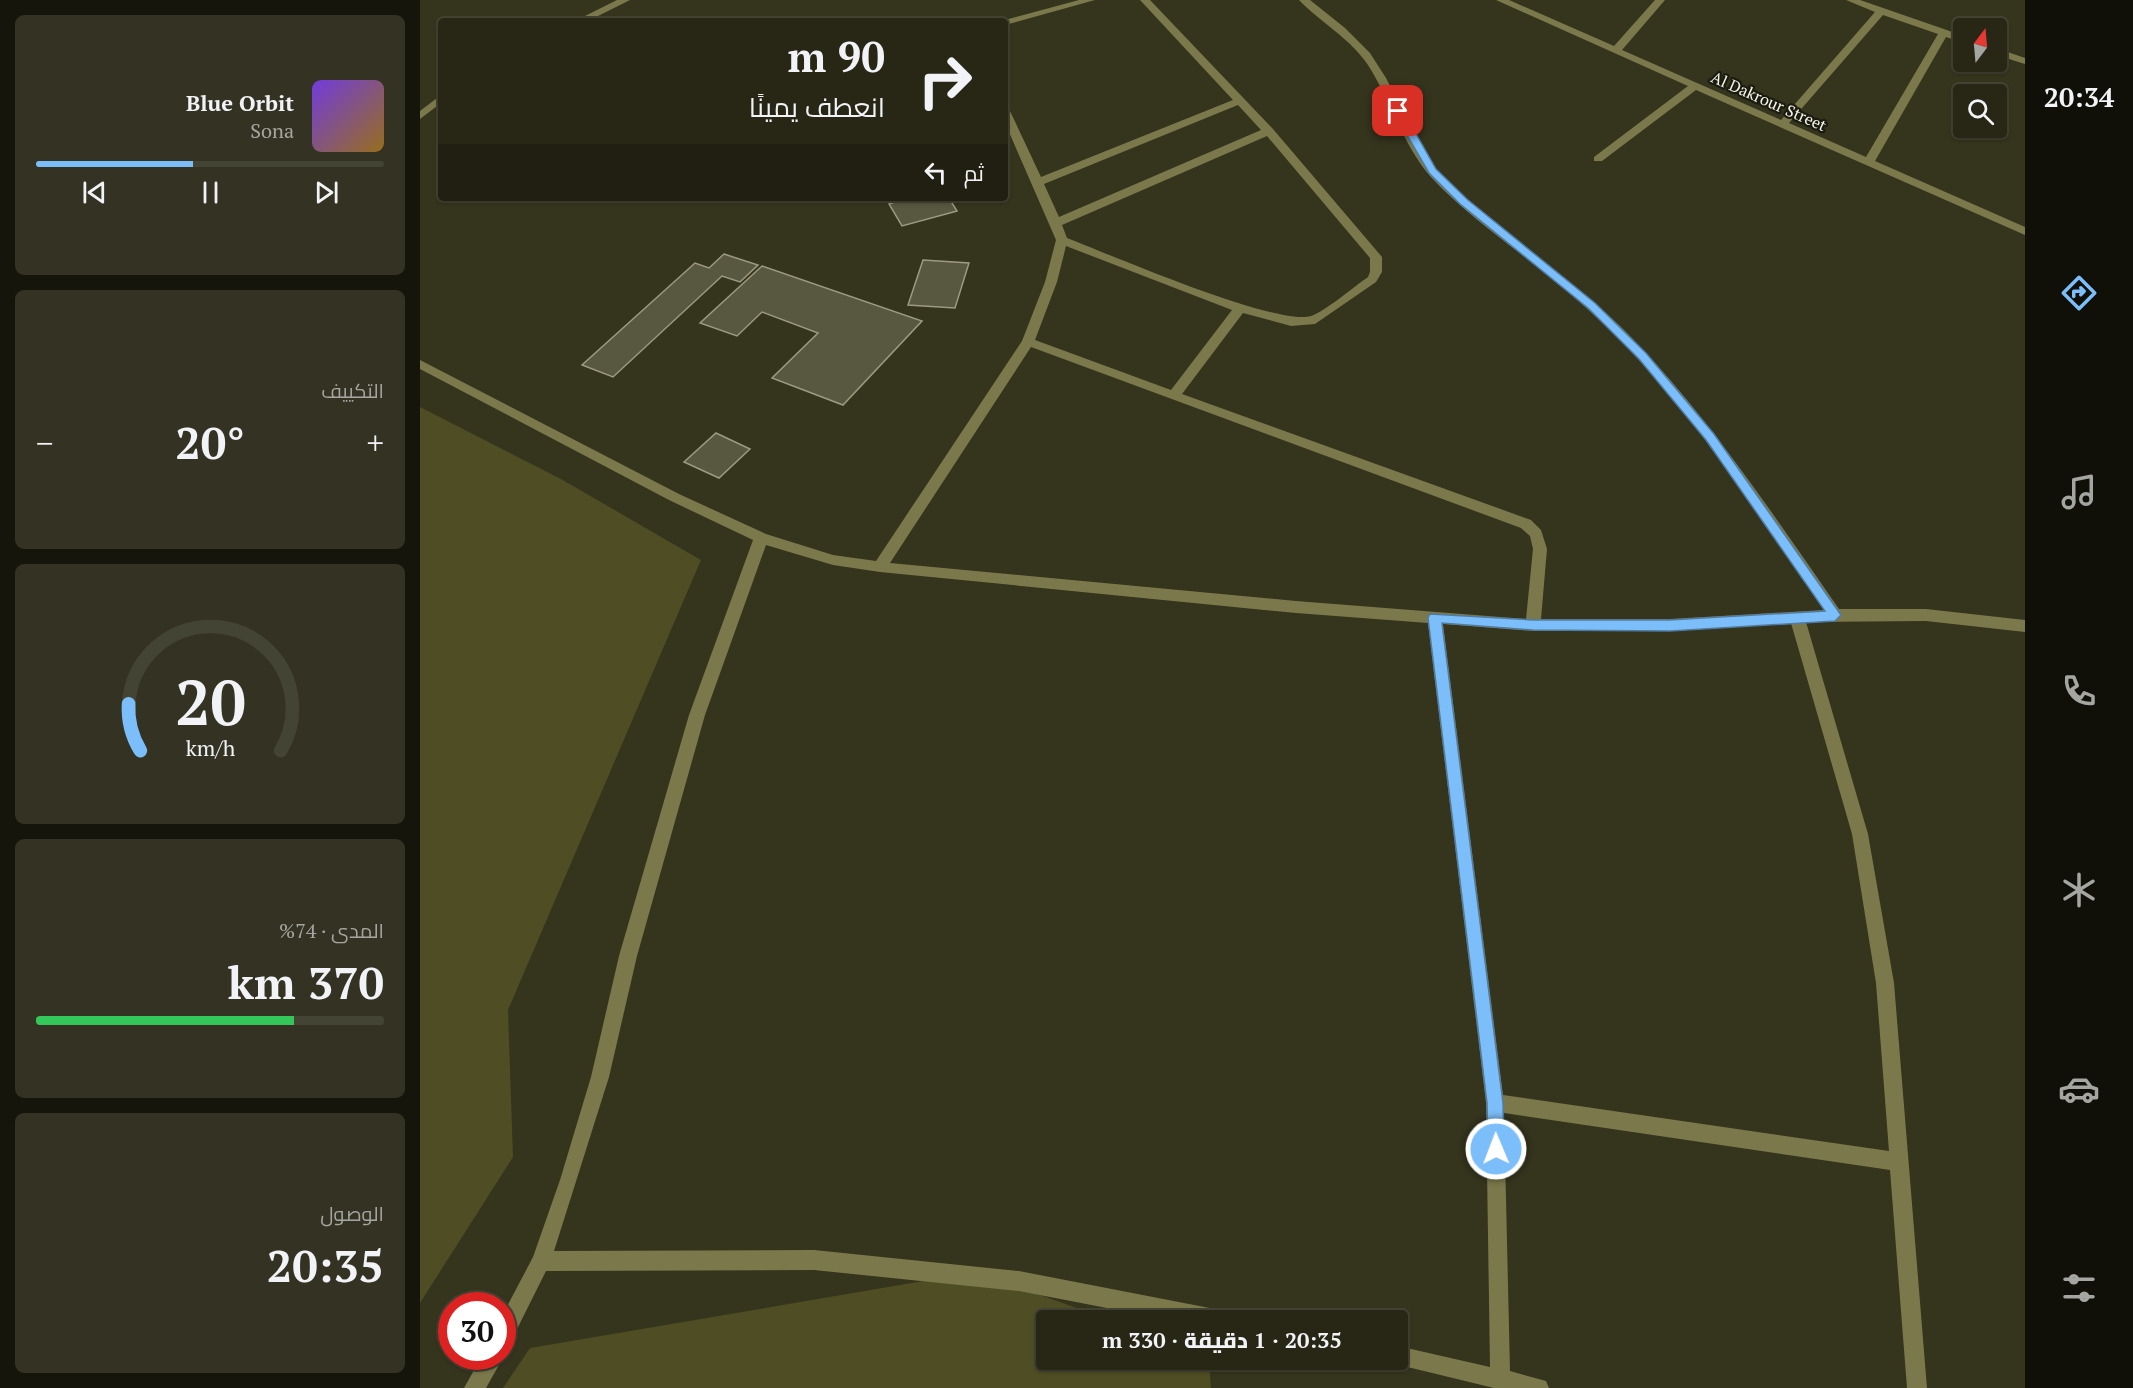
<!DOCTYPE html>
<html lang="ar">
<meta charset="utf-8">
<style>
body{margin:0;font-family:"PT Serif",Cairo,serif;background:#343323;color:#f1f3f6;direction:rtl;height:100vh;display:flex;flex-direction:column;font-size:22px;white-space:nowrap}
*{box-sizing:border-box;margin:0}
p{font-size:20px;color:#a5a5a1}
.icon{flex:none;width:33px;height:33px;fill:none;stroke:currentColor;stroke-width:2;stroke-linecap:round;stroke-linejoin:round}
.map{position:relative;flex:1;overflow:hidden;direction:ltr}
.drawer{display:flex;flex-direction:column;gap:15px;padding:15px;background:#16150c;width:420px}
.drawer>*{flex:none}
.banner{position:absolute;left:18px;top:18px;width:570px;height:183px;border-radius:6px;box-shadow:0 2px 4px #0004,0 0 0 2px #444435;direction:rtl;background:#282716;color:#f1f3f6;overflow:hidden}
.needle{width:39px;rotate:16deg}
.controls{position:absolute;left:1533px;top:18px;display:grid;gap:12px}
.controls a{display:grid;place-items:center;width:54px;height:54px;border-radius:6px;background:#282716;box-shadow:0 2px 4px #0004,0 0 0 2px #444435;font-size:30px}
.speed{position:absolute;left:18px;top:1292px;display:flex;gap:12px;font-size:30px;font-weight:700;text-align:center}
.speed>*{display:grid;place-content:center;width:78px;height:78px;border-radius:50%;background:#282716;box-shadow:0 2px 4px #0004,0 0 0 2px #444435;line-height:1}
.speed .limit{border:9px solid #d22;background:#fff;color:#111}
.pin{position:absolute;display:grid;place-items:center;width:51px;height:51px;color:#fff;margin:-26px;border-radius:12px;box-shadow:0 3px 9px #0006}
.me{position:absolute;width:66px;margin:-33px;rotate:359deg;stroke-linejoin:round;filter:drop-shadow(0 0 4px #0008)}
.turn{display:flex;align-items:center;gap:21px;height:126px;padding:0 24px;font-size:27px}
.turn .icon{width:78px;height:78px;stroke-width:2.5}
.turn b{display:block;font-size:42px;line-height:51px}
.then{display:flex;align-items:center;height:57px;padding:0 24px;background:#0003;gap:12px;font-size:22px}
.big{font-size:45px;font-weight:800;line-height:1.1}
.drawer .widget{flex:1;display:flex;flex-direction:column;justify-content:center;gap:9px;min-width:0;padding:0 21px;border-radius:9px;background:#343323}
.drawer .dial{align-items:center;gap:0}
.dial svg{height:156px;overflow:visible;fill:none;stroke:#444435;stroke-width:7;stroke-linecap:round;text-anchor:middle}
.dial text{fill:#f1f3f6;stroke:none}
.song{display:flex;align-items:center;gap:18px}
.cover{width:72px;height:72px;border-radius:9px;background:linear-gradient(135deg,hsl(260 70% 55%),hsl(40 70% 35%))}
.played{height:6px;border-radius:3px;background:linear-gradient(90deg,#7cbef9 45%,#444435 45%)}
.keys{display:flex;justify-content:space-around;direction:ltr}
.heat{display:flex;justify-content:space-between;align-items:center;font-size:33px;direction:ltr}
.charge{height:9px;border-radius:4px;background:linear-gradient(90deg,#34c759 74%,#444435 0)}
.trip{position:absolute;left:616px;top:1310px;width:372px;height:60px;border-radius:6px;background:#282716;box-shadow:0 2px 4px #0004,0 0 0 2px #444435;font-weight:800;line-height:60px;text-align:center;direction:rtl}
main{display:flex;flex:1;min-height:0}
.tabs{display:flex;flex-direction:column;width:108px;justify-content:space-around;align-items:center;background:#101009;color:#a5a5a1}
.tabs .icon{width:42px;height:42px}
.tabs .on{color:#7cbef9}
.tabs b{font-size:27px;color:#f1f3f6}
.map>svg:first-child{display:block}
</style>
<main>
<nav class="tabs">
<b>20:34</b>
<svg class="icon on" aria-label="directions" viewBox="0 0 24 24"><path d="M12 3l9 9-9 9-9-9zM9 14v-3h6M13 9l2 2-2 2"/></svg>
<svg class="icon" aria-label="music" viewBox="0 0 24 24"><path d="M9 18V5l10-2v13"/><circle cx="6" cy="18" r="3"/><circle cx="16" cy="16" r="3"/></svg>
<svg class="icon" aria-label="phone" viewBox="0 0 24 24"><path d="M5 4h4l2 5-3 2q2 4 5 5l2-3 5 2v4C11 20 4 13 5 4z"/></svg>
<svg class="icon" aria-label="climate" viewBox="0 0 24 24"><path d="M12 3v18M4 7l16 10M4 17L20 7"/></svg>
<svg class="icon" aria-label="car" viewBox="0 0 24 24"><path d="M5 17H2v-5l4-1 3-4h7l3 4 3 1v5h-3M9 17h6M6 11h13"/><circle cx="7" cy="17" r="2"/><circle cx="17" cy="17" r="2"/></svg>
<svg class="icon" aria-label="filters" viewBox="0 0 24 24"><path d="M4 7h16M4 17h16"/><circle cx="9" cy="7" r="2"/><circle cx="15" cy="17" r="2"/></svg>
</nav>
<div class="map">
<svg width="1605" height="1388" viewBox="0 0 1605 1388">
<rect width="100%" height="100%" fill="#35341d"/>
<g fill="#4e4d23">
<path d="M0 407 141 479 281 560 88 1010 93 1157 0 1303Z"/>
<path d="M556 1272 690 1320H627V1359H789L791 1388H83L110 1348Z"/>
</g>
<g fill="#58573f" stroke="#9c9b81" stroke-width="1.5">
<path d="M483 198H529L537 211 482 226 469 204 484 199Z"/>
<path d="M304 254 338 265 320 282 302 276 193 377 162 365 275 263 289 268Z"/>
<path d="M503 260 549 263 535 308 488 305Z"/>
<path d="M342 266 502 321 423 405 352 378 398 333 342 312 317 336 280 323Z"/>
<path d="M296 433 330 449 299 478 264 462Z"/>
</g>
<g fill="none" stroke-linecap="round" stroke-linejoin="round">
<g fill="#7b794b" fill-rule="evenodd">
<path d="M197 0H210L168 21H155Z"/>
<path d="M659 0H675L585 25V21H581Z"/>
<path d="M720 0H730L853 129 962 257V272L956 282 895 324 871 326 823 313 762 394 1111 520 1121 530 1127 549 1121 619H1250L1404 610C1341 518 1280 422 1202 342 1178 318 1154 296 1128 275 1088 243 1045 214 1010 176 982 143 971 101 948 65 930 38 901 23 879 0H890L925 28 950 53 966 78 1001 147 1017 170 1035 188C1092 241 1158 282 1212 338 1291 420 1354 516 1419 609H1506L1605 620V632L1506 621 1386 622 1448 834 1474 983 1507 1388H1487L1470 1170 1084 1113 1090 1371 1126 1381 1129 1388H1074L971 1363 969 1359H978V1346L1070 1367 1066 1103 1008 623 876 613 460 572 413 565 346 545 285 715 217 956 189 1077 134 1251 394 1250 599 1271 800 1310 807 1313 810 1320H749L599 1291 394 1270 126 1271 89 1345 82 1348V1316L113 1257 140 1180 171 1077 199 956 269 715 333 540 249 500 0 369V360L259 494 346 534 413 555 456 561 602 341 625 282 636 240 585 123V108L590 111 621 177 813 100ZM818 105 841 130 639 217 624 184ZM847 136 950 258V272L948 277C935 286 904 312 891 316 857 327 689 254 647 238L642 225ZM646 246 812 310 751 390 615 340 637 282ZM611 347 1101 528 1110 536 1113 549 1106 619 876 601 470 563ZM1371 623 1432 834 1456 983 1469 1151 1083 1095 1023 624 1113 631H1250Z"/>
<path d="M1076 0H1089L1194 46 1235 0H1245L1202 50 1361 120 1455 12 1426 0H1440L1544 36V43L1526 37 1455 161 1605 227V235L1276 90 1182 161H1174V157L1268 86ZM1463 15 1518 34 1446 157 1369 123Z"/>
<path d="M1576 48 1605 58V64L1576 55Z"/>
<path d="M21 95V103L0 119V111Z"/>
<path d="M82 1352 84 1356 66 1388H44L62 1356H82Z"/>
</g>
</g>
<path fill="#7cbef9" stroke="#517ca2" stroke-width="1.5" d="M975 109H982L1016 169 1048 200 1175 303 1226 353 1294 434 1421 615 1415 621 1250 631 1113 630 1022 623 1083 1103 1084 1149 1082 1155 1076 1158 1070 1155 1068 1149 1067 1103 1008 618 1010 614 1113 620H1250L1405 611 1286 440 1219 359 1168 308 1040 204 1009 173 973 111Z"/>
<g text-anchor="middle" stroke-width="4.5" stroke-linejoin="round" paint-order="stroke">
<g font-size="16" fill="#f5f5e7" stroke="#1b1b11">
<text transform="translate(1349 101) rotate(24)" y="6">Al Dakrour Street</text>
</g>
</g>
</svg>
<div class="controls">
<a><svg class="needle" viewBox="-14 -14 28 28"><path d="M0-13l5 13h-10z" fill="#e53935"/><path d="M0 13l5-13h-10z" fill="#a5a5a1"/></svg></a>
<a><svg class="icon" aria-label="search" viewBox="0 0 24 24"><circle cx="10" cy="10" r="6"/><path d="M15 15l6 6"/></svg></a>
</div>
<div class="speed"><div class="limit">30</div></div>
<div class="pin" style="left:978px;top:111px;background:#d93025"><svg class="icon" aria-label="arrive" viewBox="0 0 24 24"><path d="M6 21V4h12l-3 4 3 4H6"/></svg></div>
<svg class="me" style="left:1076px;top:1149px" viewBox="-20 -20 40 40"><circle r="17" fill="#7cbef9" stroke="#fff" stroke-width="3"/><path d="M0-11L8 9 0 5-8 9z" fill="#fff"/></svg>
<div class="trip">20:35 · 1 دقيقة · 330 m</div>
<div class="banner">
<div class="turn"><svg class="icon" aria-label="right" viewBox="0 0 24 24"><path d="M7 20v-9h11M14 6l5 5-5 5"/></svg><div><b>90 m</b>انعطف يمينًا</div></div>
<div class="then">ثم<svg class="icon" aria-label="left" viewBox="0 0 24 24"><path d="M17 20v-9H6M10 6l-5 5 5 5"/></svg></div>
</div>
</div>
<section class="drawer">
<div class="widget">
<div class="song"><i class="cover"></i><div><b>Blue Orbit</b><p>Sona</p></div></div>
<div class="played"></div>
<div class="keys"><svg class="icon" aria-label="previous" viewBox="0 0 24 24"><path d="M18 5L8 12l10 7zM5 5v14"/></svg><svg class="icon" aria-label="pause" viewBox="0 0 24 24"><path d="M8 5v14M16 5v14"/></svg><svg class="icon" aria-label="next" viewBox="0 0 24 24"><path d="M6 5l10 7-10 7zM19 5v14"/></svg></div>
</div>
<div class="widget"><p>التكييف</p>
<div class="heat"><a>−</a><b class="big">20°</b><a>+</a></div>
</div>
<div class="widget dial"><svg viewBox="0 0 100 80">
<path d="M14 69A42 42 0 1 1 86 69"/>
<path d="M14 69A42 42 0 0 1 8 45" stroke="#7cbef9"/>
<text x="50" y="56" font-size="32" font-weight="700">20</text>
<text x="50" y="72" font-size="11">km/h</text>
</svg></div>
<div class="widget"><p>المدى · 74%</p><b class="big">370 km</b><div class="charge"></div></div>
<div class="widget"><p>الوصول</p><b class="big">20:35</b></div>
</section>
</main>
